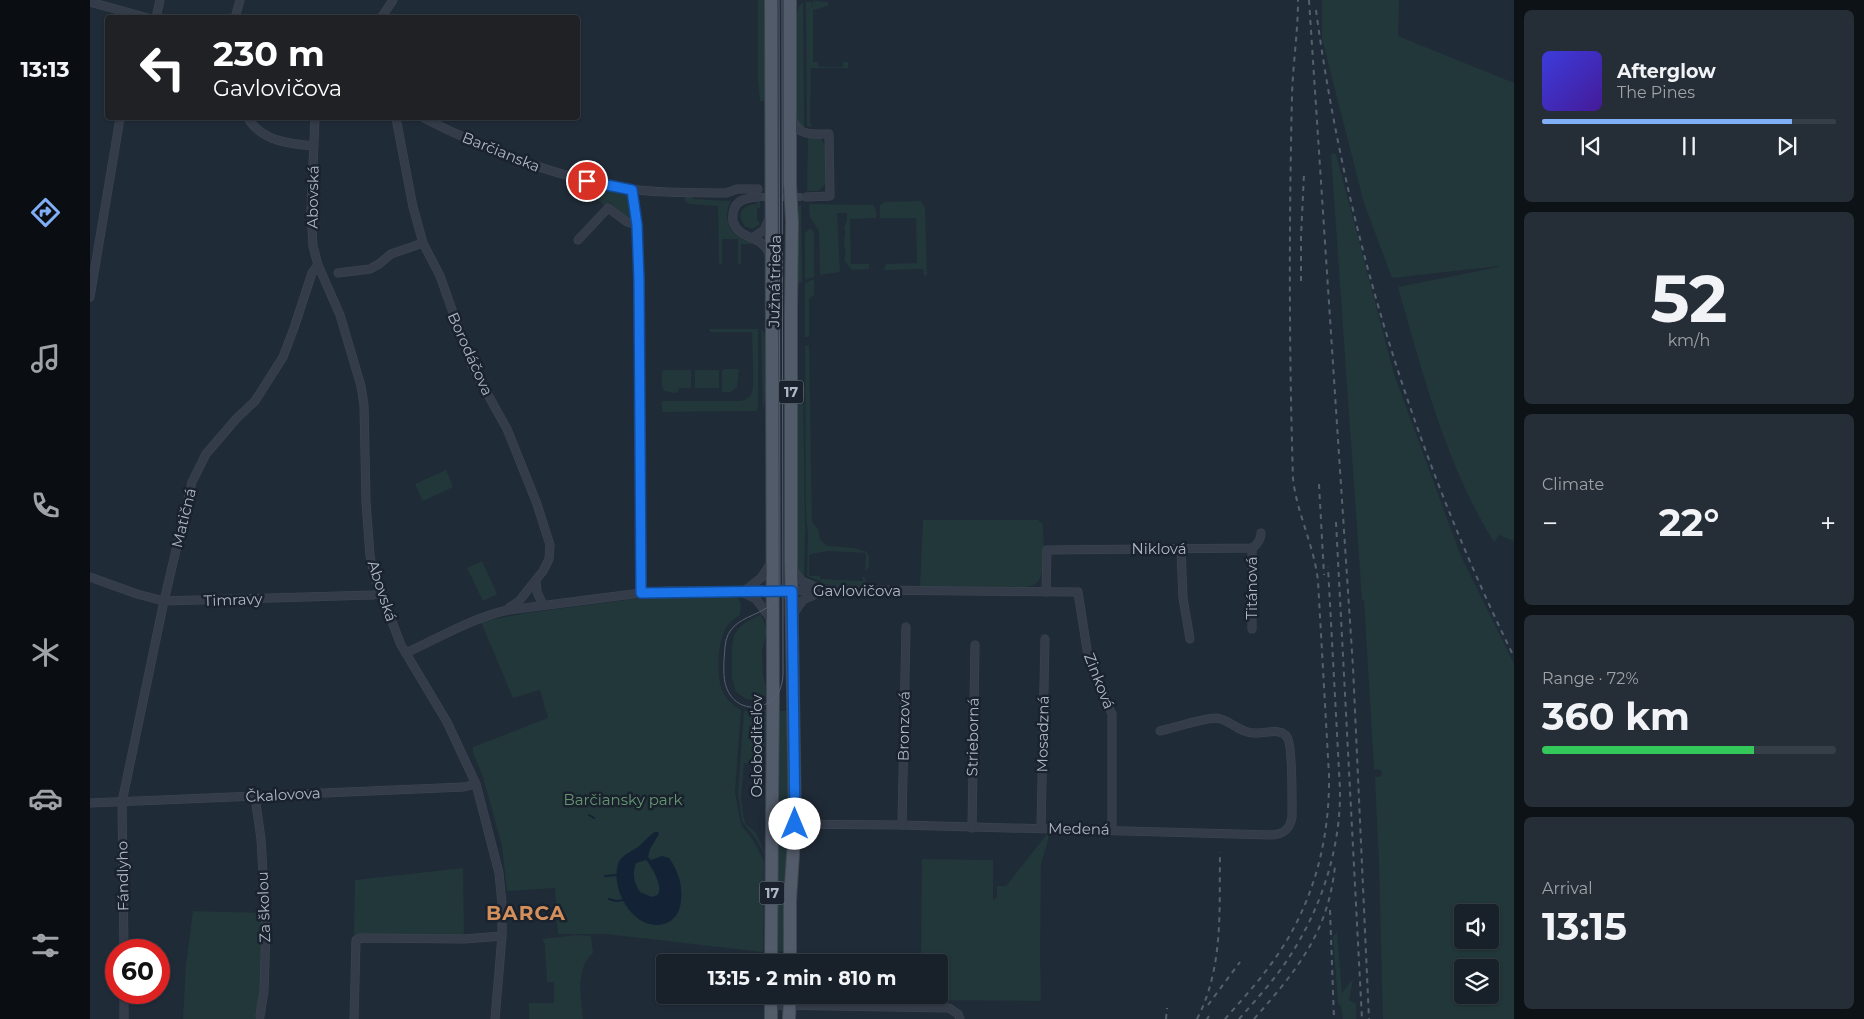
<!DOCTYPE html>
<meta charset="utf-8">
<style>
body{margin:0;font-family:Montserrat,sans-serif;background:#252d36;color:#f1f3f6;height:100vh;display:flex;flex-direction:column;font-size:19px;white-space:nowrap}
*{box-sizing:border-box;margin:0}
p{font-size:16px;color:#9fa3a8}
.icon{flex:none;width:28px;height:28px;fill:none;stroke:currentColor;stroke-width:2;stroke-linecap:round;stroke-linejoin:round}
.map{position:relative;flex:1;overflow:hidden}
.details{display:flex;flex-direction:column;gap:10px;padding:10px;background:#0d1217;width:350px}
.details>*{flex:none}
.guide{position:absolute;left:15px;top:15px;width:475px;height:105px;border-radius:5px;box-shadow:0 1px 4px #0004,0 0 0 1px #363e47;background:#202124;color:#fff;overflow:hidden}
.tools{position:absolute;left:1364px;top:904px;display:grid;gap:10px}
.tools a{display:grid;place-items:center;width:45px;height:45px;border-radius:5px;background:#18202a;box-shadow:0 1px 4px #0004,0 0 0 1px #363e47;font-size:25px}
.speed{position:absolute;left:15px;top:939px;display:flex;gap:10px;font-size:25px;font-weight:700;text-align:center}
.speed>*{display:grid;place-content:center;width:65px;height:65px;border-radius:50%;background:#18202a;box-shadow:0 1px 4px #0004,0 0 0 1px #363e47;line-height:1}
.speed .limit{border:8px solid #d22;background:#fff;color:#111}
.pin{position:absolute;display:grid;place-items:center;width:42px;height:42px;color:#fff;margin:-21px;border:2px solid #fff;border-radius:50%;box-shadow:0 1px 5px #0007}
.me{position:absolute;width:55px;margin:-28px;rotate:0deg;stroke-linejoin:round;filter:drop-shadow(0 0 4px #0008)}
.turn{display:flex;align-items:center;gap:18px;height:105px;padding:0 25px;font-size:22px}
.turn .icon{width:65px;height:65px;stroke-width:2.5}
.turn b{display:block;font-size:35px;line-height:42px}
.big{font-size:38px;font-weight:700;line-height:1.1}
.details .widget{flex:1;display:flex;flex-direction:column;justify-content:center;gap:8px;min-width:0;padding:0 18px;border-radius:8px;background:#252d36}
.details .dial{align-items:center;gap:0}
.dial b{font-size:65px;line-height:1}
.song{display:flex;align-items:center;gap:15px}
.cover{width:60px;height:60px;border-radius:8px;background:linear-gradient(135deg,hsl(240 70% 55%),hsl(260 70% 35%))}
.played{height:5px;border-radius:2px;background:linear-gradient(90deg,#80aff8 85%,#363e47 85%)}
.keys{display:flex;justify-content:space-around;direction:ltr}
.heat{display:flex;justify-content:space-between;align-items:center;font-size:28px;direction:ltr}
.charge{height:8px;border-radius:4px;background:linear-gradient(90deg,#34c759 72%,#363e47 0)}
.trip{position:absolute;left:566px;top:954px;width:292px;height:50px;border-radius:5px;background:#18202a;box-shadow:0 1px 4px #0004,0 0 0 1px #363e47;font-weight:700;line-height:50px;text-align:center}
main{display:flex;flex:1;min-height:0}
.tabs{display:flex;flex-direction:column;width:90px;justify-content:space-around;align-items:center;background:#0a0d11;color:#9fa3a8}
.tabs .icon{width:35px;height:35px}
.tabs .active{color:#80aff8}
.tabs b{font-size:22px;color:#f1f3f6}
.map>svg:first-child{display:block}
</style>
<main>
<nav class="tabs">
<b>13:13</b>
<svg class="icon active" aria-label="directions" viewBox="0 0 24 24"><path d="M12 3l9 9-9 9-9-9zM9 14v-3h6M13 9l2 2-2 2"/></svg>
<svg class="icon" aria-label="music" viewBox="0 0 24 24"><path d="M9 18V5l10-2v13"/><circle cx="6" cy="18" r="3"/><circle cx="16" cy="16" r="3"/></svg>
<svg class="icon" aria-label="phone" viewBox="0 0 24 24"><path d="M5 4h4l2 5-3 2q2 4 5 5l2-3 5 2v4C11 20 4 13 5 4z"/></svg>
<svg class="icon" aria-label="climate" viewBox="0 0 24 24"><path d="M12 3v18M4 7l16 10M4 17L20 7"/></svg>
<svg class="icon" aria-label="car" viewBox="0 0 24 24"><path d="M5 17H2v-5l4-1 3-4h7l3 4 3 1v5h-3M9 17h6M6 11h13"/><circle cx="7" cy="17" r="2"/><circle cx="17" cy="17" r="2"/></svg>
<svg class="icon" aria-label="filters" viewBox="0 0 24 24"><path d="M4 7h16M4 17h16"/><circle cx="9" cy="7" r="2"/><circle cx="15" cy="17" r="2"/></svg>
</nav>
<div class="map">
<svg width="1424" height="1019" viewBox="0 0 1424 1019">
<rect width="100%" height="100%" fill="#202b38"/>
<g fill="#223739" fill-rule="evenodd">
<path d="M668 0H677L675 87V101H670L668 81Z"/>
<path d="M1232 0H1309L1308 36 1424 83V541L1409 535 1404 542C1356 465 1333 374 1308 287L1408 267 1409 266 1302 278 1274 203 1232 39Z"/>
<path d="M723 1 738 2V6L723 10V62H728L729 67H753V62H758V68H721L720 122 722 127 717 126 716 2H722V9Z"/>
<path d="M713 2 714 127 709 124 707 119V15L708 8Z"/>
<path d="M718 137 731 138 735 146V184L729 191H717Z"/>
<path d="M1243 153 1246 154 1304 374 1370 554 1424 664V1019H1293L1289 863 1285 777 1292 776 1291 770 1284 769 1274 600H1272L1241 155ZM1400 912V940H1372V912ZM1372 968H1400V995H1372Z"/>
<path d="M511 187 536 192 541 205 542 218H535L519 202 515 206 503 195Z"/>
<path d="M595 196H602L603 199 641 201C633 215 637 231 652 239 656 242 662 241 667 244H651V264H648V239H632V264H629L628 206 599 204 595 201Z"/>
<path d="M667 200H670V208H667V221H669V225L662 229 654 226 650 216C652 206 658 205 667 204Z"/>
<path d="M830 201 832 202 835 208 837 275 834 276 833 269 794 270 796 264 827 263 826 218H790V205L795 202Z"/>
<path d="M719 204 783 205 786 210V218L760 219 761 264H779V269H783L762 270 754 260C757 248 754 252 754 243 754 237 757 234 754 227L757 220V213H747L750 272 730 275 729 231 720 217Z"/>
<path d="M709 205H711L712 282 706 284V232Z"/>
<path d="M719 229 723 230 724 234V277L715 280V233Z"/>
<path d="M724 279V295L719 299V337H715V283Z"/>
<path d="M619 329H668V405L667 411 572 412V401H650C656 400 660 397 662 392 665 382 662 345 662 332H620Z"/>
<path d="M671 329C685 340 677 394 673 410Z"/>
<path d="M719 345 722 522 728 529 730 539 737 546 765 548 777 552 779 557V567L775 571 776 553 738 551 721 554 719 555V576H730V579L773 581V576L776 579 774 585H739L717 581V578L731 583V581L717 576 718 534 716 514 715 346Z"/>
<path d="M634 369H649L647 387 641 392H632V371Z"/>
<path d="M573 370H601V388H589L588 392 584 393 574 391C571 386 571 375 573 370Z"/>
<rect x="605" y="370" width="24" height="18"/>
<path d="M705 392H713L715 530 714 579 706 565Z"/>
<path d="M356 470 363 487 333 501 325 484Z"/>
<path d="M833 520H948L953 524C953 538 957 568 949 580 946 585 941 586 935 587L830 586Z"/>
<path d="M392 561 407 594 393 601 377 568Z"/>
<path d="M636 596 648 598 651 605 650 615C645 618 641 621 638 625 628 638 626 671 631 687 634 697 642 705 651 710L645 792 651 825 663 840 674 861 673 952 516 934H468L465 888 417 891 412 846 393 777 383 753V747L458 718 450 690 423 698 391 622 436 613 560 597Z"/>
<path d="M671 614 676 628V636L672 651 673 675 677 691 676 696 667 700 656 699 646 692 642 679V646L644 635 648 629 656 622Z"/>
<path d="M677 710 678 724 671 766 670 769 667 770V764L654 763 651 798 654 819 656 824 666 833 678 860 666 839 652 821 648 793 654 711Z"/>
<path d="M687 711H697L699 819H697L693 817 690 809V752Z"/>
<path d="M698 827 696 951 686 952 687 839 691 832Z"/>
<path d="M961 829 951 865 950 955 951 1001 826 1000 830 995H850V962H831L832 859 903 860V901L907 897V886H916Z"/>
<path d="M373 868 374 939 266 940 264 936 265 880Z"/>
<path d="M103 911 175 913 170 1019H93L96 965Z"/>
<path d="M1247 932 1252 993 1263 979 1259 1000 1266 1004V1019H1253L1251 1005 1248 1004 1243 936Z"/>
<path d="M487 935 501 936 503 953C485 968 491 998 493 1019H439V1003H464V982H457L455 944 452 939Z"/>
</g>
<path fill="#142235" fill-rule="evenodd" d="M565 832H568L569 834 560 849 558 857 561 860 572 856 579 858C588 870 593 886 591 901 590 911 585 921 574 924 545 932 520 891 528 864 531 855 541 852 548 847 554 842 558 836 565 832ZM556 860C561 865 572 885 569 892 568 896 565 896 562 897L550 892C544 882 542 875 546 863Z"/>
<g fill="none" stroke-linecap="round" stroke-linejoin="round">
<g stroke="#142235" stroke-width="2">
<path d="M499 815 504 818"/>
<path d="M515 876 527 875"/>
<path d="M519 899 526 901 534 900"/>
</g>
<path stroke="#35404d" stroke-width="8" stroke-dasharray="8 4" stroke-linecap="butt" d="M668 197H716"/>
<defs>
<g id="street">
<path d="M0 2 58 18"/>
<path d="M66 18 70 0"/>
<path d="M145 18 150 0"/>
<path d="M291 18 303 0"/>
<path d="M158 118C171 141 200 144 224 146"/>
<path d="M225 118 221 212 223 246 228 265 250 315 271 386 274 405 276 502 280 556 285 578 311 645 357 722 386 784 409 873 412 904V936L405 1019"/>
<path d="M306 118 323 207 333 243 350 276 382 366 417 429 447 504 460 545 459 559 453 571 429 601 419 608"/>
<path d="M334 118C400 152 467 178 541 189 572 194 605 192 636 193L647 189H668"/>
<path d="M702 119C709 137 723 134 739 134L740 196 716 197"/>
<path d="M543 190 547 225 549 280 551 593"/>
<path d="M668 197C651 198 641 203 643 222 651 242 671 233 679 254"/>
<path d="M663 238 674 230 679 219"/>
<path d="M488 240 518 208 537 222 547 225"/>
<path d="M248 273 280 269 289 264 301 254 333 243"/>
<path d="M0 297 30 118"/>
<path d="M1162 548V629"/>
<path d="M1091 549 1093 598 1100 639"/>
<path d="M703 570 712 581 727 588"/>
<path d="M0 577 47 594 74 601 283 595 290 593"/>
<path d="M446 582 447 592 453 605"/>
<path d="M653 592 671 578 681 563"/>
<path d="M956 592 957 550 1162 548C1168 544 1171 540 1171 533"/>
<path d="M654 593 666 599 681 619"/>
<path d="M704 613 713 600 729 593"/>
<path d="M316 653C351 637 379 619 418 610L551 593 576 591 780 590 988 592 998 656 1002 670 1022 714V830"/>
<path d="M165 797 171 839 176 927 174 991 170 1016"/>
<path d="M0 803 374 787 386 784"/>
<path d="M683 824 812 825 1182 835C1194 834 1200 829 1202 817 1202 803 1203 745 1197 737 1190 727 1174 734 1164 733 1150 733 1139 719 1126 718 1114 718 1083 728 1070 731"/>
<path d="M812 825 816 627"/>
<path d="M882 828 885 645"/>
<path d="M951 828 955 639"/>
<path d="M34 950 32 802 74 601 102 482 116 454 146 419 165 401 193 357 204 328 222 273 228 265"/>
<path d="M681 1005 859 1008 868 1014 870 1019"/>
<path d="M34 1019V992"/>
<path d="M264 1019 266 940 271 938 374 939 412 936"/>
</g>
<g id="primary">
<path d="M700 0V184L702 222 701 309V563L705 824 700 900V962"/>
<path d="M681 962 683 691 681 0"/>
<path d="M681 1019V995"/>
<path d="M699 1019 700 995"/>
</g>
</defs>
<use href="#street" stroke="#3d4652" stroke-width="9"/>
<use href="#primary" stroke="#3d4652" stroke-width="14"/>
<use href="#street" stroke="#343c49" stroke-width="8"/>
<use href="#primary" stroke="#525b69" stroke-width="12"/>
<path stroke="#566070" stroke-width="1" d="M689 0 690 586C686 622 638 608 635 647 634 660 632 678 637 689 646 711 673 713 687 695 691 689 693 681 693 673L692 0"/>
<g stroke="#566070" stroke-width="2" stroke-dasharray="5 5" stroke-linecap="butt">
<path d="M1219 0 1263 667 1279 1019"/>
<path d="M1226 10C1256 235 1324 453 1424 657"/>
<path d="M1211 281V237L1214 174"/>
<path d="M1229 484 1234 575"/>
<path d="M1246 522 1272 1019"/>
<path d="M1240 910 1244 1019"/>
<path d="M1118 1005 1150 962"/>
<path d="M1076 1019 1077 1008"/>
<path d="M1107 1019C1134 967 1129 909 1130 852"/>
<path d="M1117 1019 1119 1016"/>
<path d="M1135 1019C1148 1004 1163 988 1175 972 1220 915 1240 847 1239 775L1228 581C1224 545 1207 514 1203 479 1199 351 1199 222 1202 95 1203 63 1208 32 1208 0"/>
<path d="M1149 1019C1163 1003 1178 987 1191 969 1228 918 1251 853 1250 789L1238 567"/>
<path d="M1164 1019C1207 970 1238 933 1245 866"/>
</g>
</g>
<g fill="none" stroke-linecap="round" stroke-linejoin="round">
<defs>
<path id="route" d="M497 181 542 190 547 225 549 280 551 593 702 591 705 824"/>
</defs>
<use href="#route" stroke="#114b97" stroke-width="12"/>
<use href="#route" stroke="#1a73e8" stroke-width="9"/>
</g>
<g text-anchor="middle" stroke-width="5" stroke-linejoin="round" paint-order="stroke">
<g fill="#19222d" stroke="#818a97" stroke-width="1">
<rect x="688.5" y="380.5" width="25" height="23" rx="4"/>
<rect x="669.5" y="881.5" width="25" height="23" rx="4"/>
</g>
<g font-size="14" font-weight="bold" fill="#aeb7c5">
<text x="701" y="397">17</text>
<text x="682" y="898">17</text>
</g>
<g font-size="15" fill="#aeb7c5" stroke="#19222d">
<text transform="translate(411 152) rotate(22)" y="5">Barčianska</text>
<text transform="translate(223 197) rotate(-89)" y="5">Abovská</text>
<text transform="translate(685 281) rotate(-89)" y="5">Južná trieda</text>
<text transform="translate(380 354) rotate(66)" y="5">Borodáčova</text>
<text transform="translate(94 518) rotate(-76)" y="5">Matičná</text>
<text x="1069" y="554">Niklová</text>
<text transform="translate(1162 588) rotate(-90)" y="5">Titánová</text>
<text transform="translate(292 591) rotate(72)" y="5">Abovská</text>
<text x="767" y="596">Gavlovičova</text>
<text transform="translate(143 600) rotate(-2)" y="5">Timravy</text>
<text transform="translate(1009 681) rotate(69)" y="5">Zinková</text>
<text transform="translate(814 726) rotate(-89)" y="5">Bronzová</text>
<text transform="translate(953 734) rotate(-89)" y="5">Mosadzná</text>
<text transform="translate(883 737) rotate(-89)" y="5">Strieborná</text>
<text transform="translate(667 746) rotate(-90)" y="5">Osloboditeľov</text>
<text transform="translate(193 795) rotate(-3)" y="5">Čkalovova</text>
<text transform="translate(989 829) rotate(1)" y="5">Medená</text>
<text transform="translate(33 876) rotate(-91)" y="5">Fándlyho</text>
<text transform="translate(174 907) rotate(-92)" y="5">Za školou</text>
</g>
<g font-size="15" fill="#669671" stroke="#19222d">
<text x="533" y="805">Barčiansky park</text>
</g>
<g font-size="20" font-weight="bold" letter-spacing="1" fill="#d48f5b" stroke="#19222d">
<text x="436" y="920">BARCA</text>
</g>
</g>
</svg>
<div class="tools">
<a><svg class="icon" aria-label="sound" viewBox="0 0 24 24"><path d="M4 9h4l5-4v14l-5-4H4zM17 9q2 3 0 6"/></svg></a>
<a><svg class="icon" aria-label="layers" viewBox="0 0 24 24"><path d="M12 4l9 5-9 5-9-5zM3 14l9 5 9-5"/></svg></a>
</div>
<div class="speed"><div class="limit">60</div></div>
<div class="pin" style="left:497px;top:181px;background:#d93025"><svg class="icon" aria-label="arrive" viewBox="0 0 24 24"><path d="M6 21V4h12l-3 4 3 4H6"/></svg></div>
<svg class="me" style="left:705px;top:824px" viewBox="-20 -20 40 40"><circle r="19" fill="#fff"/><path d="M0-13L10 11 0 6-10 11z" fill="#1a73e8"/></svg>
<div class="trip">13:15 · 2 min · 810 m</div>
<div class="guide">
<div class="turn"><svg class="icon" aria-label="left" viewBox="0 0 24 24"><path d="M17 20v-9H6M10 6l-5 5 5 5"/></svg><div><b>230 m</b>Gavlovičova</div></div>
</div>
</div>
<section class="details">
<div class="widget">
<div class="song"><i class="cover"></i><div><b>Afterglow</b><p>The Pines</p></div></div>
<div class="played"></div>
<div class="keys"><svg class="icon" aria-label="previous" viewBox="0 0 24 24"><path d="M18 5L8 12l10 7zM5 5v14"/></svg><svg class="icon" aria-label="pause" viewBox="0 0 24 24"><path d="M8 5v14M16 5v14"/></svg><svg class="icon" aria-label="next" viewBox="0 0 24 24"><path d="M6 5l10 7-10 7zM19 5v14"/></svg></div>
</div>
<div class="widget dial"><b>52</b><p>km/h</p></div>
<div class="widget"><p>Climate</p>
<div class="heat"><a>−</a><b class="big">22°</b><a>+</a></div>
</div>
<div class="widget"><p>Range · 72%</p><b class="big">360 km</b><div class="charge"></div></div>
<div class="widget"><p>Arrival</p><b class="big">13:15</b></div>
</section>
</main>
